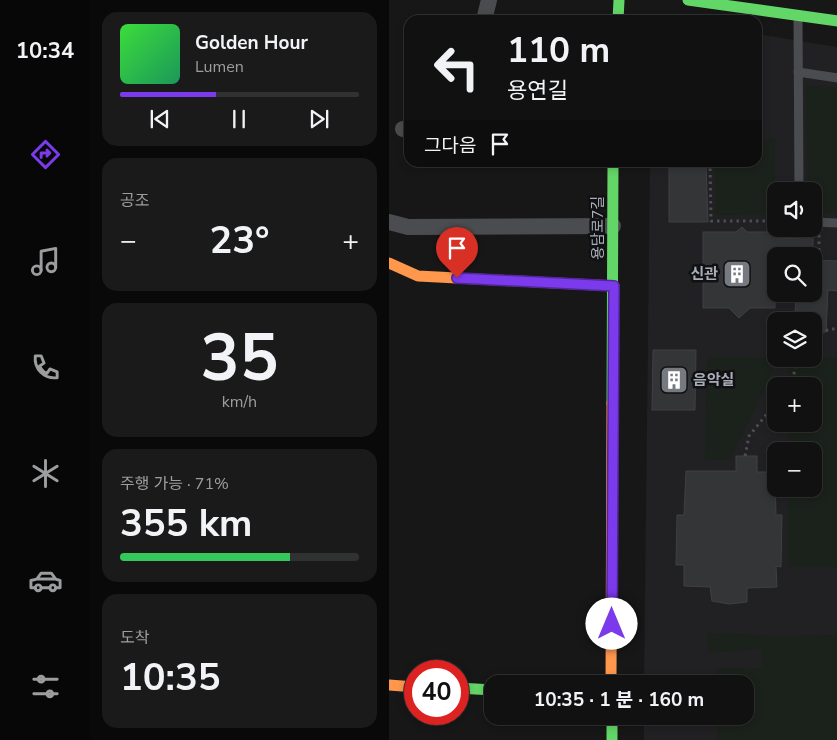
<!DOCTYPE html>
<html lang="ko">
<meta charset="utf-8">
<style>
body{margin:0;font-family:"Nunito Sans","Noto Sans KR",sans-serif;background:#1a1a1a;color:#f1f3f6;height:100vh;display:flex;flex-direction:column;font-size:19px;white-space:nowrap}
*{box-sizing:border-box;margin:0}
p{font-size:16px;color:#9c9d9f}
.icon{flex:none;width:28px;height:28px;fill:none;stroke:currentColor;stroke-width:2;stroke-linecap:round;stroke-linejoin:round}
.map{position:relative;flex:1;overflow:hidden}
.panel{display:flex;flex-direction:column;gap:12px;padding:12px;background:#090909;width:299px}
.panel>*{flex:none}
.hud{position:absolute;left:15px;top:15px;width:358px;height:152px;border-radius:15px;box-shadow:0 2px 8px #0003,0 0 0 1px #303131;background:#111;color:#f1f3f6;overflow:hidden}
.fabs{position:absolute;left:378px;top:182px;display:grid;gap:10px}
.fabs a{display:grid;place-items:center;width:55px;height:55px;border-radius:10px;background:#111;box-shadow:0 2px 8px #0003,0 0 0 1px #303131;font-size:25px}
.speed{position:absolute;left:15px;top:660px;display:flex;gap:10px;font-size:25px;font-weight:700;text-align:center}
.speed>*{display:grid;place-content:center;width:65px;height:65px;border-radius:50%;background:#111;box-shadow:0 2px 8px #0003,0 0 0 1px #303131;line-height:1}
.speed .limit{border:8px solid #d22;background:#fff;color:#111}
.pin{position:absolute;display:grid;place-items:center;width:42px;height:42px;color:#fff;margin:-51px -21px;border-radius:50% 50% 50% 0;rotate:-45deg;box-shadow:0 0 5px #0007}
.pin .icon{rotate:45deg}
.me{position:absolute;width:55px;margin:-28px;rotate:0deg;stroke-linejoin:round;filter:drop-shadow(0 0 4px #0008)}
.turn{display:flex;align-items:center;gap:18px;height:105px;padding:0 20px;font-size:22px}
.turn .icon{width:65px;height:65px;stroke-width:2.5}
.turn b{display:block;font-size:35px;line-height:42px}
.then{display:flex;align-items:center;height:48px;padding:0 20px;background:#0003;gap:10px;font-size:19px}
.big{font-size:38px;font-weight:700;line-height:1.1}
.panel .tile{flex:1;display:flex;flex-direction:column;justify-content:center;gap:8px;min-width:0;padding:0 18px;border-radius:15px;background:#1a1a1a}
.panel .dial{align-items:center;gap:0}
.dial b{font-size:65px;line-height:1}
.song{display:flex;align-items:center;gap:15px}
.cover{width:60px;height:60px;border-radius:8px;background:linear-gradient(135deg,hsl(120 70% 55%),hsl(150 70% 35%))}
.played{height:5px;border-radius:2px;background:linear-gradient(90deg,#7c3aed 40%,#303131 40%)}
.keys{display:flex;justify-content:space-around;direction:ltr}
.heat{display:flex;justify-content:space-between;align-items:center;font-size:28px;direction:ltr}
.charge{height:8px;border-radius:4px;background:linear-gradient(90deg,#34c759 71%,#303131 0)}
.trip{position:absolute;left:95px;top:675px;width:270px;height:50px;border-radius:15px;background:#111;box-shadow:0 2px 8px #0003,0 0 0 1px #303131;font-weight:700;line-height:50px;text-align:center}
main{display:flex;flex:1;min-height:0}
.tab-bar{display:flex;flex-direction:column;width:90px;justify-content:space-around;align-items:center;background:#070707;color:#9c9d9f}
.tab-bar .icon{width:35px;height:35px}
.tab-bar .current{color:#7c3aed}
.tab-bar b{font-size:22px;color:#f1f3f6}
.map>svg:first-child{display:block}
</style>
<main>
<nav class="tab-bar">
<b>10:34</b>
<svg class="icon current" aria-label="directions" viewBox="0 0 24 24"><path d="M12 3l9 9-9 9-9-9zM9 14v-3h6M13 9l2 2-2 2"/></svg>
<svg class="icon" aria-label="music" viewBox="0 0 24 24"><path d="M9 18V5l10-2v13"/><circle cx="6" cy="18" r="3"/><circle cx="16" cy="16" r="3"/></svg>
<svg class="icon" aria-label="phone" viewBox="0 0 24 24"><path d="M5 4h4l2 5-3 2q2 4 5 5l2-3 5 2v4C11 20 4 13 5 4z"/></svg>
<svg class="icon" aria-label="climate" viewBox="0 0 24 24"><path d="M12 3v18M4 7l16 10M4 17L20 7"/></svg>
<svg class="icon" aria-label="car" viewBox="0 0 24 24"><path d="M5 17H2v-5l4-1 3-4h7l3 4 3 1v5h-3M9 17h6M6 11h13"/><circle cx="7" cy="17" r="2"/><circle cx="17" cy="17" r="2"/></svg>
<svg class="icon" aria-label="filters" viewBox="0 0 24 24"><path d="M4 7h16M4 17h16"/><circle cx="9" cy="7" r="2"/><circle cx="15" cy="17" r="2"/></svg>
</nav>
<section class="panel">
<div class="tile">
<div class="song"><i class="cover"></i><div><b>Golden Hour</b><p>Lumen</p></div></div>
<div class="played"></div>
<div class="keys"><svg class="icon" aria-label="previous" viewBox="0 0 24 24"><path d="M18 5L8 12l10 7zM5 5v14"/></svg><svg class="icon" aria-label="pause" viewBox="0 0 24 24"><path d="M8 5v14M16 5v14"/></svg><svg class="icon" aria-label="next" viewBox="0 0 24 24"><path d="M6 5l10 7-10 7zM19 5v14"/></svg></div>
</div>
<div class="tile"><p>공조</p>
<div class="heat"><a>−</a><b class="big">23°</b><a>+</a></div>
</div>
<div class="tile dial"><b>35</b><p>km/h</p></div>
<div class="tile"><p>주행 가능 · 71%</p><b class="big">355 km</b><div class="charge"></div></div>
<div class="tile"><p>도착</p><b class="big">10:35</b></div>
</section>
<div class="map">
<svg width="449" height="740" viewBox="0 0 449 740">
<rect width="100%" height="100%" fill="#171717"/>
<path fill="#212124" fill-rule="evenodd" d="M368 34 448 47V740H255V716H356V684H255L261 163 368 162ZM386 191H424V229H386ZM386 256H424V294H386ZM386 321H424V359H386ZM386 386H424V424H386ZM386 451H424V489H386Z"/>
<g fill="#1b211b">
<path d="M417 85 448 88V213L424 212V191H419Z"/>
<path d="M386 139V214L327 215 326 163 368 162V140Z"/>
<path d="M318 357H386V359H389L341 460H316Z"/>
<path d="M449 358 448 567H399V489H424V452L399 451V424H424V387L399 386V359Z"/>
<path d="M318 633 394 636 448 635V740H328V716H356V684H327V668H373V649L319 653Z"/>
</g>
<g fill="#343537" stroke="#3f4043">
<path d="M280 162H317L319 222H280Z"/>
<path d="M353 227 358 232H388V239L424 237V256H386V308H361L350 318 340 308H314V278L306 270 314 263V232H347Z"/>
<path d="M424 260 449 261V291L439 290 437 332H424V316L406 315 407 294H424Z"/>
<path d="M264 350H307L306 410H263Z"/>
<path d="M347 456H368V472H386L387 515H393L392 567 387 566 388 587 358 588V602L340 604 323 601 321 587 295 586V565H287L288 515H295L297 471H347Z"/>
</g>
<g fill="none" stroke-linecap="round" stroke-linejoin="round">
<g stroke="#4d4e52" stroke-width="3" stroke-dasharray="2.5 4" stroke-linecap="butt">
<path d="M321 162 322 221H386"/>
<path d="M430 235V260"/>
<path d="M422 316 423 321"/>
<path d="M424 333 449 328"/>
<path d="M399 386 407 369V359"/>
<path d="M356 456 360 436 386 404"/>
</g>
<g stroke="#4b4c50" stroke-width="9">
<path d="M409 17 410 191"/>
<path d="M409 72 449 78"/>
<path d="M424 222 449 223"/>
</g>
<g stroke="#4b4c50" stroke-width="16">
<path d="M95 20 100 0"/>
<path d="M14 129H20"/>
<path d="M0 222 19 227 224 226"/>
</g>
<g stroke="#63d668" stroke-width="11">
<path d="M299 0 449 21"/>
<path d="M229 20 230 0"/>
<path d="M223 403 224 162"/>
<path d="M69 688 104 690"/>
<path d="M223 716V740"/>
</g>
<g stroke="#ff974d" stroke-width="11">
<path d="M0 263 29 276 225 286"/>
<path d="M222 684 223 403"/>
<path d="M0 685 26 687"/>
</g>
</g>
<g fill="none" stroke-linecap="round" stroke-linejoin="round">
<defs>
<path id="route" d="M68 278 225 286 223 624"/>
</defs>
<use href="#route" stroke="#51269a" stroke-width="12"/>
<use href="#route" stroke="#7c3aed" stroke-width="9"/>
</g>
<defs>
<symbol id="building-square" viewBox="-11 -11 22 22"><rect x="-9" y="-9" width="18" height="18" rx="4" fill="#757980" stroke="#111113"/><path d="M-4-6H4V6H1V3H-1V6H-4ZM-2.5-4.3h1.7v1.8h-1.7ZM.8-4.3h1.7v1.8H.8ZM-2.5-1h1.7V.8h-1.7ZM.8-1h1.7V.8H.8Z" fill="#fff"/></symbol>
</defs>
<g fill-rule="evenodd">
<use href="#building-square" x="332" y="258" width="32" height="32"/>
<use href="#building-square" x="269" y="364" width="32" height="32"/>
</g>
<g text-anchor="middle" stroke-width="5" stroke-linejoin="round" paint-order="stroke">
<g font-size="15" fill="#a8aeb8" stroke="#111113">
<text transform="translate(209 228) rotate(-90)" y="5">용담로7길</text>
</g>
<g font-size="15" font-weight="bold" fill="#a8aeb8" stroke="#111113" text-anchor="end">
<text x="329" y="279">신관</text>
<text x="304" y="385" text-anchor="start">음악실</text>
</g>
</g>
</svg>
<div class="fabs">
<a><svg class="icon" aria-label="sound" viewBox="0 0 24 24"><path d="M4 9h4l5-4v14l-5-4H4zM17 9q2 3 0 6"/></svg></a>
<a><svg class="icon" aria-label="search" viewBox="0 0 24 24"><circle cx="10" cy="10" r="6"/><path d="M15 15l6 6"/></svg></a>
<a><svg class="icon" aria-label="layers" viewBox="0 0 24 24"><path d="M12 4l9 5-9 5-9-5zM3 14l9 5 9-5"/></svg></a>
<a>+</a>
<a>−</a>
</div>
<div class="speed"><div class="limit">40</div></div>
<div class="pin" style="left:68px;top:278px;background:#d93025"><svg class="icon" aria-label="arrive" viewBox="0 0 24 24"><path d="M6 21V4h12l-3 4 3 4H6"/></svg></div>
<svg class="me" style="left:223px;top:624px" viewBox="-20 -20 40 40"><circle r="19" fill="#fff"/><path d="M0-13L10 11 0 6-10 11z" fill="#7c3aed"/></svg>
<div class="trip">10:35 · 1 분 · 160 m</div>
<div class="hud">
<div class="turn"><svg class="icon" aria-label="left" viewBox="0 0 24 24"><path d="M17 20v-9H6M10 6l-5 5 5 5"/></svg><div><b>110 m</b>용연길</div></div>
<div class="then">그다음<svg class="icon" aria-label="arrive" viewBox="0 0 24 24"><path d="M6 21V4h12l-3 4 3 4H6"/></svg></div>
</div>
</div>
</main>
